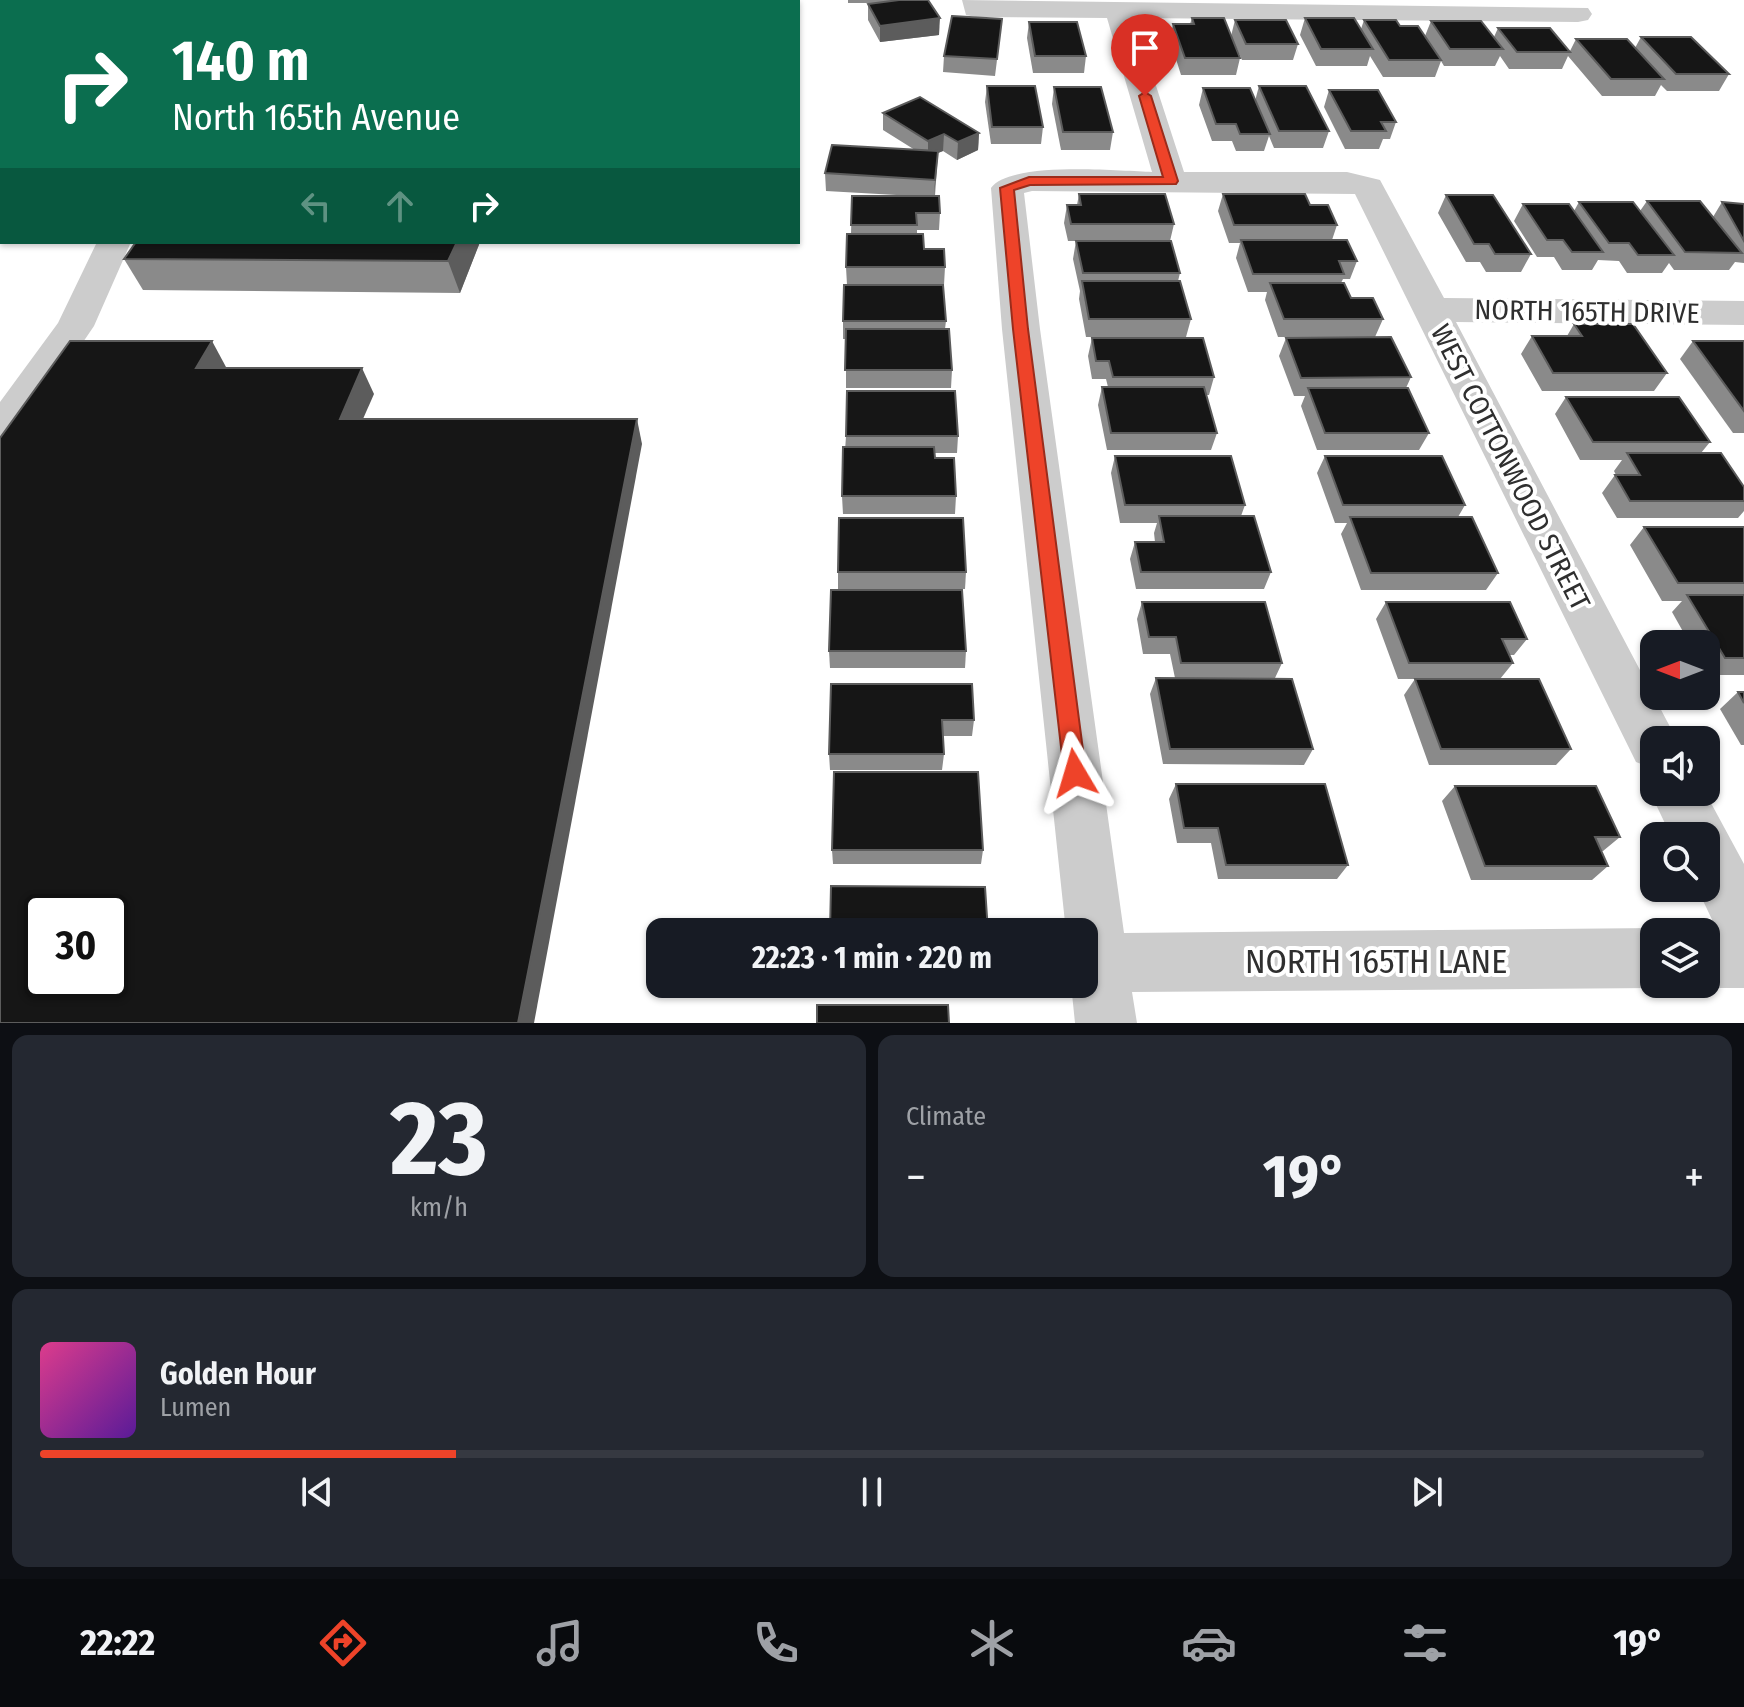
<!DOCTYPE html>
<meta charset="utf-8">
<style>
body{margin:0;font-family:"Fira Sans Condensed",sans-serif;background:#242831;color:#f1f3f6;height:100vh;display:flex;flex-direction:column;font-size:30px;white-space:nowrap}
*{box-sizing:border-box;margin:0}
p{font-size:26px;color:#9ea1a6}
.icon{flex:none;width:44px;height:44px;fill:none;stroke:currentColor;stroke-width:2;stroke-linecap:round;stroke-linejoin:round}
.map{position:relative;height:1023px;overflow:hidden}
.side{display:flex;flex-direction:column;gap:12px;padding:12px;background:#0d0f14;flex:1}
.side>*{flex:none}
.guide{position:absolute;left:0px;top:0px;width:800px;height:244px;box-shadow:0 2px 6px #0004;background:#0b6e4f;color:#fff;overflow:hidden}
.needle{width:52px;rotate:270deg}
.controls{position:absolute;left:1640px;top:630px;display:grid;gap:16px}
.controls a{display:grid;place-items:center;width:80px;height:80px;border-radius:16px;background:#171b24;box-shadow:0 2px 6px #0004;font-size:40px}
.speed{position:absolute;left:24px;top:894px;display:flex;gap:16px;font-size:40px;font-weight:700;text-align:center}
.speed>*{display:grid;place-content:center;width:104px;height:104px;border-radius:50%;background:#171b24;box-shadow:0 2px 6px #0004;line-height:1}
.speed .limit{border:4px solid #111;border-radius:12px;background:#fff;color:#111}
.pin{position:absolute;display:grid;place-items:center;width:68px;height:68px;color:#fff;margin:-82px -34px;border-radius:50% 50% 50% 0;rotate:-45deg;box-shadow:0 0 8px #0007}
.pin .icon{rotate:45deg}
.me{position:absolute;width:88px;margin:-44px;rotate:353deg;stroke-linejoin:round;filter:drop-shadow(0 0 6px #0008)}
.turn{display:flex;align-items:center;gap:28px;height:168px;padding:0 40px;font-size:36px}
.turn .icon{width:104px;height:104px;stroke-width:2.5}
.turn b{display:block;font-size:56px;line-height:68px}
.lanes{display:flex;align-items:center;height:76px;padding:0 40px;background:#0003;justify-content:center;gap:40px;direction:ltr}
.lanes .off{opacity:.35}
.big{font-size:60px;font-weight:700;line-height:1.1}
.side .card{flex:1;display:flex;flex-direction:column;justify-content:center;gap:12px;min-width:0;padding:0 28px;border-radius:16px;background:#242831}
.side .dial{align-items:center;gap:0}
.dial b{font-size:104px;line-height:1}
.song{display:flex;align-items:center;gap:24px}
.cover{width:96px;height:96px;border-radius:12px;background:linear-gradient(135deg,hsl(330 70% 55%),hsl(270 70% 35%))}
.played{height:8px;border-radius:4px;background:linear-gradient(90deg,#ee4329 25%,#363941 25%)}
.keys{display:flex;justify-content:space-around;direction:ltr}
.heat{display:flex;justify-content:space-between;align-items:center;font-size:44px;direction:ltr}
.side .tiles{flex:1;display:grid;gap:12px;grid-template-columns:1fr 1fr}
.card:last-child{grid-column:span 2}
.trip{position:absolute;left:646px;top:918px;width:452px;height:80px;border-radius:16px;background:#171b24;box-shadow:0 2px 6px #0004;font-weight:700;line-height:80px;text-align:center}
.menu{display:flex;height:128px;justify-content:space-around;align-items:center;background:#090b0e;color:#9ea1a6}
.menu .icon{width:56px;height:56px}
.menu .active{color:#ee4329}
.menu b{font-size:36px;color:#f1f3f6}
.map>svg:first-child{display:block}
</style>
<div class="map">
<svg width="1744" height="1023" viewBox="0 0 1744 1023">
<rect width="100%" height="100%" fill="#fff"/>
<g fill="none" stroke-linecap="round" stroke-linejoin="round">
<g fill="#ccc" fill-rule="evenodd">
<path d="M962 0 1588 8 1592 14 1588 20 1578 22 1134 18 1184 172H1347L1380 180 1444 298 1744 301V325L1456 322 1677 740H1654V769L1636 762 1355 194 1032 191 1024 193 1040 329 1124 933 1654 928 1663 932H1654V984H1663L1654 988 1132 992 1137 1023H1075L1071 984H1084V932H1066L1002 329 991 188C1009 161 1118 171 1152 172L1107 18 976 17 966 15Z"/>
<rect x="0" y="140" width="2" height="18"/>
<path d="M97 242H131L94 326 15 442 0 447V402L58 323Z"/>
<path d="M1654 784V792H1705L1744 864V988H1706L1697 984H1706V932H1697L1716 928 1697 888H1706V836H1671L1650 792Z"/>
</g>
</g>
<g fill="#8a8a8a">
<path d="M121 0H709V2H119Z"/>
<path d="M848 0H928L939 35 880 42 868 20V4L873 3H848Z"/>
<path d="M1192 18 1240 58 1236 75H1181L1170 40 1173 24H1190Z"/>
<path d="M1305 18 1361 29 1364 20 1400 26 1425 36 1431 21 1494 37 1498 28 1570 51 1576 39 1635 48 1641 37 1729 74 1719 91H1667L1661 85 1655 96H1602L1568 56 1562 69H1509L1500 56 1495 66H1444L1441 61 1435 77H1383L1370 56 1367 66H1316L1300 35Z"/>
<path d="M1002 19 995 76 943 72 944 56Z"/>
<path d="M1235 20 1298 44 1293 60H1242L1231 36Z"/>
<path d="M1029 22 1086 56 1084 73H1033L1027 38Z"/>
<path d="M987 86 1043 127 1041 144H991L985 102Z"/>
<path d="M1259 86 1329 131 1323 148H1274L1269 136 1264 151H1236L1232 141H1212L1199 105 1203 88 1255 101Z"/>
<path d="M1054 87 1113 132 1110 150H1061L1052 104Z"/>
<path d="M1329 90 1396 122 1390 139H1383L1379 149H1345L1324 107Z"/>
<path d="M883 113 979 133 978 150 957 160 943 151 938 153 935 196 940 213 939 230H917V234L924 249 945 267 944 285H847L846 267 851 234 852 196H914L826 191 825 173 915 150 883 130Z"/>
<path d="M1079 194 1174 224 1170 241 1180 273 1178 281 1191 319 1186 337H1086L1079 299 1080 291 1073 259 1076 241H1068L1064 223 1067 205H1077Z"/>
<path d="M1223 194 1310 205 1337 225 1332 240 1357 261 1350 279H1343L1341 283 1351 298 1383 319 1375 337H1278L1265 300 1267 292H1248L1236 258 1240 243H1229L1218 211Z"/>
<path d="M1446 195 1531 254 1521 272H1486L1480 262H1466L1438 213Z"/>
<path d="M1647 201 1713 217 1722 202 1744 204V263L1735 262 1729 270H1674L1669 263 1662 273H1627L1619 261 1598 260 1592 270H1562L1554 257H1537L1514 221 1523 204 1574 211 1579 202 1640 211Z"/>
<path d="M480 242 460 293 143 290 124 259Z"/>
<path d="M843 321H946L945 329 952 370 951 388H846V339H843Z"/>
<path d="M1574 324 1667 373 1654 391H1542L1521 354 1532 336H1567Z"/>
<path d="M1092 338 1214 377 1209 395H1206L1217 433 1211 450H1107L1098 405 1102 387H1108L1106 379H1092L1088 356Z"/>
<path d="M1286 338 1411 377 1406 388 1429 433 1419 450H1317L1301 406 1305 396H1294L1279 356Z"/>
<path d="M1693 341H1744V433H1733L1680 359Z"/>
<path d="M1566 397 1710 442 1701 453 1744 487V511L1738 518H1617L1602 493 1615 475H1616L1614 471 1622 460H1580L1555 414Z"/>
<path d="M846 436H958L957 453H934L935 458 956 496 955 514H843L842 496Z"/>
<path d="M1115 456 1245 505 1241 516 1271 572 1264 589H1136L1130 559 1135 542H1155L1154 533 1157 523H1120L1111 473Z"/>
<path d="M1325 456 1465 505 1458 517 1498 573 1486 590H1361L1341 534 1347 523H1335L1317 473Z"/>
<path d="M1644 527H1744V675H1708L1706 672V644H1690L1672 612 1682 601H1662L1630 545Z"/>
<path d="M838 572H966L965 589H838Z"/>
<path d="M1142 602 1282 663 1275 678 1313 749 1304 765 1163 764 1150 694 1156 678H1175L1170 654H1143L1137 619Z"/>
<path d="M1386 602 1527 639 1514 655H1509L1513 663 1500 679 1571 749 1556 765H1429L1404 695 1415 679H1398L1376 619Z"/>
<path d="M829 651H966L965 668H830Z"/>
<path d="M831 684 974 720 972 736H943L944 754 942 770H830L829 754Z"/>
<path d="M1738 692H1744V745H1741L1720 709Z"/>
<path d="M1176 784 1348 865 1337 879H1218L1211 843H1177L1169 799Z"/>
<path d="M1455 786 1620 837 1603 851H1601L1608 866 1592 880H1471L1442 801Z"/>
<path d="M832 850H983L981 864H833Z"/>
<path d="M829 984H991L988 998 830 997Z"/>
</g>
<g fill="#5c5c5c">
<path d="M0 0H35L33 2H2V30L0 32Z"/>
<path d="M70 0H83L81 2H68Z"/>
<path d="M200 0H216L217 2H198Z"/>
<path d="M940 18 939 35 880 42V26Z"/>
<path d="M979 133 978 150 957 160 958 142Z"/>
<path d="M944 134 943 151 938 153 934 197 935 180 928 158V141Z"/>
<path d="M457 242H480L460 293 448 261Z"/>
<path d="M212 341 226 367 211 394 196 368Z"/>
<path d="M362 368 374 394 352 444 340 419Z"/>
<path d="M637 419 642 444 534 1023H518Z"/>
</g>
<g fill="#161616" stroke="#5c5c5c" stroke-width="2" fill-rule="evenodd">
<path d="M51 0H70L68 2H49Z"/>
<path d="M121 0H200L198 2H119Z"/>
<path d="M387 0H556V2H385Z"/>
<path d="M629 0H704L703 2H628Z"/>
<rect x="770" y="0" width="19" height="2"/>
<path d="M899 0H928L940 18 880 26 868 4Z"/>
<path d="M952 16 1002 19 997 59 944 56Z"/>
<path d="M1192 18H1224L1240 58H1185L1173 24H1194Z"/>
<path d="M1305 18H1354L1373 49H1321Z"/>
<path d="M1235 20H1286L1298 44H1246Z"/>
<path d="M1364 20H1396L1400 26H1418L1441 60H1389Z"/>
<path d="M1431 21H1481L1503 49H1450Z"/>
<path d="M1029 22H1077L1086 56H1035Z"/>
<path d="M1498 28H1550L1570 52H1517Z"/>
<path d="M1641 37H1691L1729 74H1676Z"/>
<path d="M1576 39H1627L1664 79H1611Z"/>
<path d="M2 46V64H0V48Z"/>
<path d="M987 86H1035L1043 127H992Z"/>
<path d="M1259 86H1306L1329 131H1279Z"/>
<path d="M1054 87H1101L1113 132H1063Z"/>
<path d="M1203 88H1250L1270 134H1240L1236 124H1216Z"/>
<path d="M1329 90H1378L1396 122H1381L1386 131H1351Z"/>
<path d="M920 97 979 133 958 142 944 134 928 141 883 113Z"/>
<path d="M832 145 938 151 935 180 825 173Z"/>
<path d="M1079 194H1165L1174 224H1071L1067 205H1081Z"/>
<path d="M1223 194H1305L1310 205H1328L1337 225H1234Z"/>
<path d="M1446 195H1493L1531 254H1495L1489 244H1474Z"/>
<path d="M852 196H939L940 213H916L917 225H851Z"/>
<path d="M1647 201H1700L1742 253 1685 252Z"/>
<path d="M1579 202H1633L1674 255H1638L1629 243H1609Z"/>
<path d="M1722 202 1744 204V241Z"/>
<path d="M1523 204H1569L1603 252H1572L1563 240H1547Z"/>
<path d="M847 234H923L924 249H944L945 267H846Z"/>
<path d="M1241 240H1347L1357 261H1339L1344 274H1253Z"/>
<path d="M1076 241H1171L1180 273H1083Z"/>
<path d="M136 242H457L448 261 124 259Z"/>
<path d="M1082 281H1180L1191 319H1089Z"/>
<path d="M1270 283H1344L1351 298H1373L1383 319H1284Z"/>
<path d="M844 285H943L946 321H843Z"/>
<path d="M1574 324H1633L1667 373H1553L1532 336H1582Z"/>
<path d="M846 329H949L952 370H845Z"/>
<path d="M1391 337 1411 377 1301 378 1286 338Z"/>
<path d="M1092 338H1203L1214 377H1113L1109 361H1096Z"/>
<path d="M70 341H212L196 368H362L340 419H637L518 1023H0V438ZM42 912H110V980H42Z"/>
<path d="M1693 341H1744V411Z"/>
<path d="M1102 387H1204L1217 433H1111Z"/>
<path d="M1308 388H1408L1429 433H1325Z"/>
<path d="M847 391H955L958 436H846Z"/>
<path d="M1566 397H1679L1710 442H1593Z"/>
<path d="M843 447H934L935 458H954L956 496H842Z"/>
<path d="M1627 453H1721L1744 487V501H1630L1615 475H1640Z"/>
<path d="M1115 456H1231L1245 505H1125Z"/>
<path d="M1325 456H1442L1465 505H1343Z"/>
<path d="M1159 516H1254L1271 572H1141L1135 542H1164Z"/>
<path d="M1350 517H1472L1498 573H1371Z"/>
<path d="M839 518H963L966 572H838Z"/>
<path d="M1644 527H1744V583H1678Z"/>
<path d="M831 590H962L966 651H829Z"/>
<path d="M1687 595H1744V658H1725Z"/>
<path d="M1142 602H1265L1282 663H1181L1176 637H1149Z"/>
<path d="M1386 602H1510L1527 639H1502L1513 663H1409Z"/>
<path d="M1156 678 1292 679 1313 749H1170Z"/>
<path d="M1415 679H1539L1571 749H1441Z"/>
<path d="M831 684H972L974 720H942L944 754H829Z"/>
<path d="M1738 692H1744V703Z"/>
<path d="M834 772H978L983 850H832Z"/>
<path d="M1176 784H1325L1348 865H1226L1218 828H1184Z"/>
<path d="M1455 786H1596L1620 837H1595L1608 866H1485Z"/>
<path d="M831 886 985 887 988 932H830Z"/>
<path d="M817 1005H948L949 1023H817Z"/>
</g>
<path fill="#ee4329" stroke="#9b2c1b" stroke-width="2" d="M1145 92 1151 96 1178 181 1176 184 1030 185 1014 190 1028 329 1086 773 1083 780 1075 783 1067 780 1064 773 1013 329 1000 188 1029 177H1163L1139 96Z"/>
<g text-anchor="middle" stroke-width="8" stroke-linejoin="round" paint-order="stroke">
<g font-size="28" fill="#2f2f2f" stroke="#fff">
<text transform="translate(1587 311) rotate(1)" y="10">NORTH 165TH DRIVE</text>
<text transform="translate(1511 467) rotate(63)" y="10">WEST COTTONWOOD STREET</text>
</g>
<g font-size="34" fill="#2f2f2f" stroke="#fff">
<text x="1376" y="973">NORTH 165TH LANE</text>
</g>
</g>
</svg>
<div class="controls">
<a><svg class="needle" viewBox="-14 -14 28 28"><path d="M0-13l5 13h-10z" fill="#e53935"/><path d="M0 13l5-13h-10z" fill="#9ea1a6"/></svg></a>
<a><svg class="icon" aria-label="sound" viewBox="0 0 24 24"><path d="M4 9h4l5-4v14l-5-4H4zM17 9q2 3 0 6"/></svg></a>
<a><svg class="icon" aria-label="search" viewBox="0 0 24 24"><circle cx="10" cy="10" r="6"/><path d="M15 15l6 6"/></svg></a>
<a><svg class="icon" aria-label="layers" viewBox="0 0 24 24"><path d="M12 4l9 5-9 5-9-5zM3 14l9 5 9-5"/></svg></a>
</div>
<div class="speed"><div class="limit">30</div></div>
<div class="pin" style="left:1145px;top:96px;background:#d93025"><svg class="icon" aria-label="arrive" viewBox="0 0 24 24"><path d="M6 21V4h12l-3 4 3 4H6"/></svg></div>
<svg class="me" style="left:1075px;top:773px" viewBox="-20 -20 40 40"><path d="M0-17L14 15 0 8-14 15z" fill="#ee4329" stroke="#fff" stroke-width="4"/></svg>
<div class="trip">22:23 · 1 min · 220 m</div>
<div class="guide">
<div class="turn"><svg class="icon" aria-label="right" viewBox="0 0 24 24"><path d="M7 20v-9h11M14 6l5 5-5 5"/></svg><div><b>140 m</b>North 165th Avenue</div></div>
<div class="lanes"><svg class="icon off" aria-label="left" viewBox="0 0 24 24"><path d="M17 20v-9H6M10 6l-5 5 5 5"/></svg><svg class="icon off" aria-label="ahead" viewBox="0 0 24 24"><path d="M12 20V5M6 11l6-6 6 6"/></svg><svg class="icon" aria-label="right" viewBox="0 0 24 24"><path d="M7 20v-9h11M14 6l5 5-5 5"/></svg></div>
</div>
</div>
<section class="side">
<div class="tiles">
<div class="card dial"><b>23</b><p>km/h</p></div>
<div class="card"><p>Climate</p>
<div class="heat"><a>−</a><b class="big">19°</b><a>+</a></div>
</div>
<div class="card">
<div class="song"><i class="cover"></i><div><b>Golden Hour</b><p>Lumen</p></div></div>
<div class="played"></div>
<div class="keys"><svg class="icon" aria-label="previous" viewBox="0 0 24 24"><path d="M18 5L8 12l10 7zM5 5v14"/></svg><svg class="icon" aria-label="pause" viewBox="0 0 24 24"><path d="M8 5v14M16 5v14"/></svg><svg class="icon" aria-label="next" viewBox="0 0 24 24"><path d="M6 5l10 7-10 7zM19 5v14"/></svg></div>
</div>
</div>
</section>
<nav class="menu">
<b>22:22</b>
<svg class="icon active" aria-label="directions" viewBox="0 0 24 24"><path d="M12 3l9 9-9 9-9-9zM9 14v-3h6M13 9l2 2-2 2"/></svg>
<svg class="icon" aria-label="music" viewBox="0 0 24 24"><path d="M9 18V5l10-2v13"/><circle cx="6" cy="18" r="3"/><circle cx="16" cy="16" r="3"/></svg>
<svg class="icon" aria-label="phone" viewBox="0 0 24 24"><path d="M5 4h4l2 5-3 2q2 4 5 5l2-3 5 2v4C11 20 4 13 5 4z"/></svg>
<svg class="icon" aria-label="climate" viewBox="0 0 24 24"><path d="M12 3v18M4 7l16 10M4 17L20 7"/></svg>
<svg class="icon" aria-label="car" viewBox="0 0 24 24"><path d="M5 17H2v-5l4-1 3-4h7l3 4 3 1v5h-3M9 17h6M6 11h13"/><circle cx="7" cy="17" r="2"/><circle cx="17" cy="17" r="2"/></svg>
<svg class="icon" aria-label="filters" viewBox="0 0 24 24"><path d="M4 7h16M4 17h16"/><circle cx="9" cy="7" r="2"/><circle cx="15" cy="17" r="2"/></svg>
<b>19°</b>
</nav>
